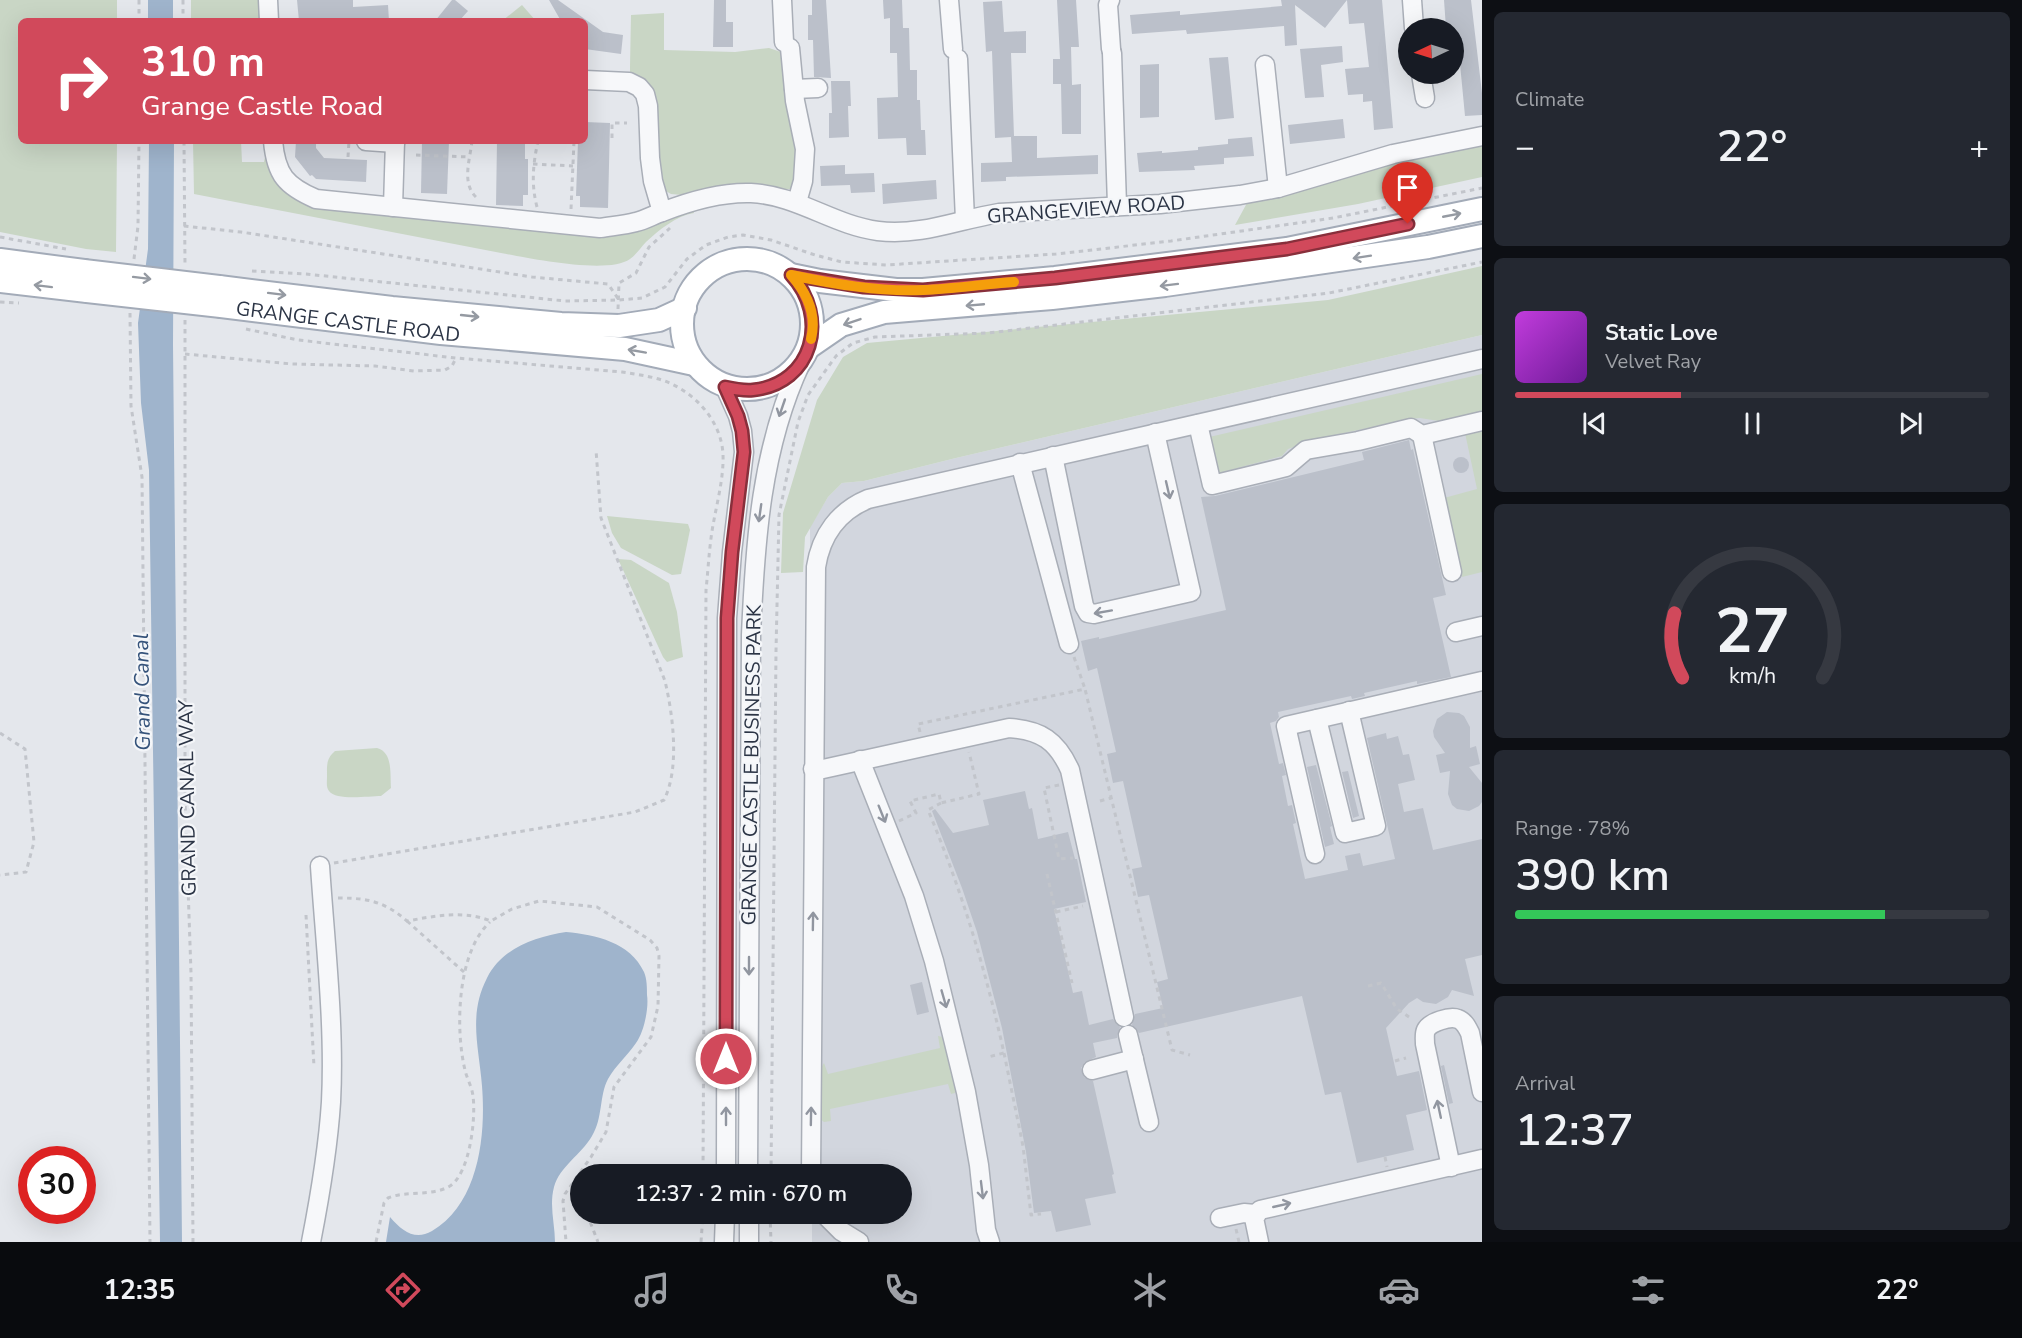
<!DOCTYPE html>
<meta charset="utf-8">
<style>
body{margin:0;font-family:"Nunito Sans",sans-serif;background:#242831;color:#f1f3f6;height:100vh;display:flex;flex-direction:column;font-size:22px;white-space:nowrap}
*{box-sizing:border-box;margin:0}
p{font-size:20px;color:#9ea1a6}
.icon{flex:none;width:33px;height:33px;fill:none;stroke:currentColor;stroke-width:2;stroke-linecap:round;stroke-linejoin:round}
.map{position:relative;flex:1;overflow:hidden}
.panel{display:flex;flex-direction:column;gap:12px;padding:12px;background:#0d0f14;width:540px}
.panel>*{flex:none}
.hud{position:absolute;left:18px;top:18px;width:570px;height:126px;border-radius:9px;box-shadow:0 6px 24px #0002;background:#d1495b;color:#fff;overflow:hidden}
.needle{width:39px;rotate:266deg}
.buttons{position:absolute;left:1398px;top:18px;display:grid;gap:12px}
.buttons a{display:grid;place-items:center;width:66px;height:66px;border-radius:50%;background:#171b24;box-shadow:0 6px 24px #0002;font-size:30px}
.speed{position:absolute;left:18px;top:1146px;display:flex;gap:12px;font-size:30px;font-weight:700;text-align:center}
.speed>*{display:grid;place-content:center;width:78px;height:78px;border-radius:50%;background:#171b24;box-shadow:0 6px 24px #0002;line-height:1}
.speed .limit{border:9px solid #d22;background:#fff;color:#111}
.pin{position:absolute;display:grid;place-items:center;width:51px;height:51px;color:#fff;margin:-62px -26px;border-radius:50% 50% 50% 0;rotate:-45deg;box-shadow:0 0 6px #0007}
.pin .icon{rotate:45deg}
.me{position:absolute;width:66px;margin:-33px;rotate:0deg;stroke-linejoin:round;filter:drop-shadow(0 0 4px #0008)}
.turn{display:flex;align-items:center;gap:21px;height:126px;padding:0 24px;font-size:27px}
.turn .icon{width:78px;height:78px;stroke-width:2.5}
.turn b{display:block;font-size:42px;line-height:51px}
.big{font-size:45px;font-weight:600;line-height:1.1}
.panel .tile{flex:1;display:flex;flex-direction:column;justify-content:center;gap:9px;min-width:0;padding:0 21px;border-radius:9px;background:#242831}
.panel .dial{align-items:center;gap:0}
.dial svg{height:156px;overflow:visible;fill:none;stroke:#363941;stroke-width:7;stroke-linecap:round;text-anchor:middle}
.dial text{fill:#f1f3f6;stroke:none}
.song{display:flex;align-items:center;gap:18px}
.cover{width:72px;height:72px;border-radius:9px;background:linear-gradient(135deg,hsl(290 70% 55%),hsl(280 70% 35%))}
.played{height:6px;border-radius:3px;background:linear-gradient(90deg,#d1495b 35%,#363941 35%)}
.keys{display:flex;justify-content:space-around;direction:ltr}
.heat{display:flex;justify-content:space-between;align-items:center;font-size:33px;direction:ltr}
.charge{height:9px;border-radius:4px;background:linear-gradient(90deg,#34c759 78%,#363941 0)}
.trip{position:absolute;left:570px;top:1164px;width:342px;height:60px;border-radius:30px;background:#171b24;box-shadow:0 6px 24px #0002;font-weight:600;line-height:60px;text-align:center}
.menu{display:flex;height:96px;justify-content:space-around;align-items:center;background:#090b0e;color:#9ea1a6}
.menu .icon{width:42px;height:42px}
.menu .on{color:#d1495b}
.menu b{font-size:27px;color:#f1f3f6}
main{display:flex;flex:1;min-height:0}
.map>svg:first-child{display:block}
</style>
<main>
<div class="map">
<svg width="1482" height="1242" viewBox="0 0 1482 1242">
<rect width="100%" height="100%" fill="#e4e7ec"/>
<path fill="#d2d6de" d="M1482 335V1242H812V1214H902V1174H812L810 527 828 497 842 483 864 481 956 458Z"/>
<g fill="#c9d6c5">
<path d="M0 0H117V21H21V141H117L116 252 86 249 0 232Z"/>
<path d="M191 0H261L263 21H191Z"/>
<path d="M522 5 536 21H502Z"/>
<path d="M664 13V50L735 52 769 48 787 54 797 134 796 183 790 189 682 195 671 194 664 190 630 74V67L631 15Z"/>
<path d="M193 141H241L242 162H264L266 152C277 176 279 190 304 203L563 232 693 208 694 213C676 216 659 230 646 242 641 247 636 255 630 259 608 275 528 258 501 253L194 194Z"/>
<path d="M1482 142V177L1358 204 1235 225 1247 203 1296 193 1366 169Z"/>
<path d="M1482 266V335L956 458 864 481 842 483 828 497 805 537 803 572 781 573 783 513 817 400 843 357 867 343 1328 300Z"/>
<path d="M1482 374V413L1445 422 1420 418 1410 419 1316 439 1288 449 1282 456 1215 474 1205 438Z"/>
<path d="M1482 428V572L1462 577 1444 498 1477 489 1465 433Z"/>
<path d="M607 516 688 524 690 530 681 574 672 575 621 548 612 533Z"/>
<path d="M618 559 631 560 669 583 677 612 683 657 667 662 663 657Z"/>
<path d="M377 748C393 752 390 774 391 788L381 796C368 796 336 801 329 791 326 787 327 782 327 777 327 765 326 759 335 751Z"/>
<path d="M938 1036 943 1037 946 1040 957 1090 955 1093 951 1094 948 1084 830 1109 831 1121 824 1122 820 1119V1070L824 1063 828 1074 940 1048Z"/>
</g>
<g fill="#9fb4cc">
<rect x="148" y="0" width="25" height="21"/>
<path d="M149 141H174L173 345 182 1242H160L149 470 141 403 138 323 148 249Z"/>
<path d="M566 932C596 935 630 942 644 972 647 979 647 988 647 995 649 1008 644 1032 636 1043 627 1056 616 1065 608 1079 599 1096 603 1118 592 1136 581 1155 560 1166 554 1187 549 1206 555 1224 555 1242H386L390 1217C402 1231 415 1241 432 1231 479 1203 486 1135 482 1086 479 1047 468 1015 487 978 502 948 535 937 566 932Z"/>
</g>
<g fill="#bbc0ca">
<path d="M297 0H353V7L388 5 389 21H299Z"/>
<path d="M452 0H455L468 11 459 21H435Z"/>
<path d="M549 0H558L603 32 623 35 621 54 585 49V21H561Z"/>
<path d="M714 0H726V22H733V47H713Z"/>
<path d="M812 0H826L831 78 814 77 813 40H808V15H812Z"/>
<path d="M883 0H902L903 28H909L910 70H917V100H920L921 130H925L926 155H907L906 138 878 139 877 98 898 97 897 53H890V18L884 19Z"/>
<path d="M1057 0H1076L1079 47H1071L1072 85 1081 84V134H1062L1061 84H1053V59H1060Z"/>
<path d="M1281 0H1347L1325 28 1295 5 1297 45 1285 46 1284 26 1187 34 1186 30 1132 34 1130 15 1180 11V15L1282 6Z"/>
<path d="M1347 0H1382L1393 128 1374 130 1372 101 1363 102V94L1348 95 1345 69 1369 67 1364 23 1349 24Z"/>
<path d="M1444 0H1471L1482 93V115L1465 116 1458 43 1454 44V28H1446Z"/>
<path d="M1002 1 1004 32 1026 31V53H1011L1014 136H1037V158L1098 155V174L1006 177V181L981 182V163L1012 162 1011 137 995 138 992 51 986 52 983 2Z"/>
<path d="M1342 46 1343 62 1321 65 1324 97 1305 98 1300 49Z"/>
<path d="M1228 57 1234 118 1215 120 1209 58Z"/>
<path d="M1159 64V117L1140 118V65Z"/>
<path d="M831 81H850L851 106H848L849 137 829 138V113H832Z"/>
<path d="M1343 119 1345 138 1290 144 1288 125Z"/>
<path d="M585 122 610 123 608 208 580 207V196H576L578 141H585Z"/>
<path d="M1252 137 1254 156 1224 158V164L1194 166 1195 170 1139 172 1137 153 1162 151V153L1198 150V147L1228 144V139Z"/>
<path d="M296 141H316V148L324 158 367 160 366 182 316 179 312 175 310 176 295 157Z"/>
<path d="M422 141H449L447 194 421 193Z"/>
<path d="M497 141H525V159H528V195H523V206L496 205Z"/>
<path d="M845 165V174L874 173 875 192 851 193 850 185 821 186 820 166Z"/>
<path d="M936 180 937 199 883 204 882 184Z"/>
<path d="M1409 440 1411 450 1413 449 1446 595 1433 598 1451 677 1417 684V681L1364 693 1365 696 1352 699 1351 696 1278 712 1279 717 1276 721 1270 723 1279 764 1283 763 1286 775 1282 776 1288 806 1292 805 1296 823 1293 824 1305 879 1348 870 1345 856 1360 853 1363 866 1395 859 1367 738 1386 733 1387 739 1398 736 1403 755 1409 754 1415 780 1398 784 1404 812 1423 808 1433 850 1482 839V955L1465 959 1474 996 1452 990 1448 997 1436 1004 1423 1002 1417 998 1409 1003 1386 1028 1397 1076 1419 1071 1427 1110 1406 1115 1414 1150 1357 1163 1341 1092 1325 1095 1302 996 1139 1033 1132 1025 1135 1014 1163 1008 1157 982 1168 979 1149 895 1138 897 1132 869 1142 867 1123 781 1113 783 1107 754 1116 752 1097 668 1088 671 1081 641 1099 637V639L1226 610 1201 497 1215 496 1364 460 1362 452Z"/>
<circle cx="1461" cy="465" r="8"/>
<path d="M1447 712 1459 713 1464 716 1470 727V748L1476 746 1480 764 1469 767 1482 783V802L1479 806 1469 811 1457 809 1452 805 1448 794 1450 771 1440 773 1436 755 1445 753 1434 737 1433 731 1437 719Z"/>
<path d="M1316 765 1332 826 1330 827 1334 844 1325 847 1307 767Z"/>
<path d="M1348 771 1359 816 1353 818 1342 772Z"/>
<path d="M1025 791 1029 809 1032 808 1038 839 1068 832 1075 859H1077L1086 902 1054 909 1073 993 1082 991 1089 1025 1113 1019 1120 1027 1117 1038 1093 1043 1096 1057 1085 1062 1081 1068 1084 1077 1093 1081 1114 1174 1112 1175 1116 1193 1085 1199 1091 1225 1056 1232 1051 1211 1034 1213 1026 1152 1002 1028 977 932 962 888 932 811 935 809 953 833 989 825 983 800Z"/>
<path d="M922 982 929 1012 917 1015 910 985Z"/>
<path d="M1444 1065 1453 1103 1449 1104 1441 1066Z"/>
</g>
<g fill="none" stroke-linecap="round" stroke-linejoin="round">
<defs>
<g id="minor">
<path d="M268 0 269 21"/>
<path d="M782 0 784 42"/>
<path d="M949 0 953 49"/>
<path d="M1110 0 1108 5 1111 49"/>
<path d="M1412 0 1414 28"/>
<path d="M790 48 795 101 805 149 803 181 797 202"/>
<path d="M1112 53 1117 205"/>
<path d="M958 59 965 220"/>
<path d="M1265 65 1278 188"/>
<path d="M1421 74 1425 98"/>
<path d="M585 80 629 82 639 87 645 94 648 106 650 158 653 181 662 212"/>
<path d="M794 89 818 88"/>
<path d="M273 141C276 175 286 186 316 199L600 228C612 226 625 225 636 222 645 220 653 215 662 212 690 201 721 192 751 193 797 195 833 225 878 231 922 236 957 220 999 213L1160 204 1240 195 1278 188 1393 154 1482 136"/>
<path d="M366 141 395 143"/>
<path d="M393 207 395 141"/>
<path d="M725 387 738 416 742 431 744 452 732 552 727 618 726 1174"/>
<path d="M1198 424 1212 485 1286 467 1306 450 1358 441 1411 428 1422 435 1482 421"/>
<path d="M1422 435 1452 572"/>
<path d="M1053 456 1084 606 1088 613 1094 614 1191 592 1155 433"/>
<path d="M1020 463 1069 644"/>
<path d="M1456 632 1482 626"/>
<path d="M1317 719 1345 833 1376 826 1349 711"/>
<path d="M860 760 914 896 934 961 966 1092 979 1165 986 1230 990 1242"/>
<path d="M813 769H823L1009 728C1041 730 1057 741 1070 770L1124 1017"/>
<path d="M1315 854 1286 726 1482 681"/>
<path d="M1128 1035 1149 1122"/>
<path d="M1092 1070 1134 1059"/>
<path d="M1451 1167 1425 1044C1425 1039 1424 1034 1426 1030 1430 1022 1450 1016 1458 1019 1464 1021 1467 1027 1470 1033L1482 1092"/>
<path d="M748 1174 751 635C755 542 761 448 801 363"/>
<path d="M811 1174 816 567C821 535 839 511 868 499L1482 359"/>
<path d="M749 1214V1242"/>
<path d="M824 1214 841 1231 859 1242"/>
<path d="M1220 1218 1244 1213 1255 1214"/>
<path d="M311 1242C320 1196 328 1149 331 1102 335 1026 325 942 320 866"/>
<path d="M724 1242 725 1214"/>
<path d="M1259 1242 1254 1218 1260 1210 1482 1159"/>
</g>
<g id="major">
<circle cx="747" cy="324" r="65"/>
<path d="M0 260 84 271"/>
<path d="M791 275 820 281 896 290H923L1055 278 1287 249 1482 209"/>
<path d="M0 281 87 291"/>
<path d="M219 287 392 308 561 324 619 326 659 320 685 308"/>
<path id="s1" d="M221 306 441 333 625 349 694 364"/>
<path d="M809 347 841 325 884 312 1052 298 1165 285 1428 247 1482 236"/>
</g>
</defs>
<use href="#minor" stroke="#a9aeb7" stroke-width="21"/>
<use href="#major" stroke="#a3abb8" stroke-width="26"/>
<g stroke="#c2c5cb" stroke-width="3" stroke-dasharray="4.5 4.5" stroke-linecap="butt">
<path d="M139 0V21"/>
<path d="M183 0V21"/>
<path d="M612 138V123H627"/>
<path d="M184 141 185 265"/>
<path d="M342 141H349"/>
<path d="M472 141C470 160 461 184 477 198"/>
<path d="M416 155 470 157"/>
<path d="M348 157 349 141"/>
<path d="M533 164 573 166"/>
<path d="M537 207C531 184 533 164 538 141"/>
<path d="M571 209 574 141"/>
<path d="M184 226 241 232 532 277 608 284 619 300"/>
<path d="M0 237 66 249"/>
<path d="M134 259 138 226 139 141"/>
<path d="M252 271 306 274 565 301 619 300 642 298 665 287 687 259 706 245 728 237 743 235 771 240 815 255 842 262 886 265 1056 254 1171 241 1333 218 1482 188"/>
<path d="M0 302 19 303"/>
<path d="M618 309 619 283 636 273 649 247 670 228"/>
<path d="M130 313 131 406 142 477 150 1242"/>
<path d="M185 320V800L191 973 193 1242"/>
<path d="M246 329 298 340 456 358 622 372C635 374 649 376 662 380 694 391 721 420 723 454 724 479 716 506 712 531 709 551 708 571 706 590L703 1174"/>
<path d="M185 354 292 364 375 366 414 371 445 370 452 366 456 358"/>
<path d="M1074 657 1085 689"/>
<path d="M920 732 918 724 1085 689 1172 1050 1190 1055"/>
<path d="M0 733 25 749 34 842 26 872 0 875"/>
<path d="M1059 785 1044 788 1059 859 1073 858"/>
<path d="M1100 801 1111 798"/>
<path d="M941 803 928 810C962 891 985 968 1004 1053L988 1057"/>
<path d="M899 821 916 813 910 801 939 794 941 803 979 794 969 752"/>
<path d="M334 863 635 812 664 800C680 768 673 715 665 681L601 518 596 450"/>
<path d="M1047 874 1072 983"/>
<path d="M338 898C367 898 384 901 407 921 435 916 463 910 491 921L512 909 539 901 597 907 650 940 657 948 659 956 658 1006 651 1037 614 1087 606 1132 591 1157 565 1194 563 1201 566 1242"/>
<path d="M1056 912 1083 906"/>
<path d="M306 915 314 1067"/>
<path d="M407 921 464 972"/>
<path d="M1368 986 1381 983 1397 1009 1409 1017"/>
<path d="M1004 1053 1023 1146 1031 1215 1041 1214"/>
<path d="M1395 1061 1406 1058"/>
<path d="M1385 1157 1387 1167"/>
<path d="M771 1174 776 651 779 515 798 422 808 395 836 356 853 343 875 337 988 333 1329 293 1482 262"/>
<path d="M575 1178 580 1196"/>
<path d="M587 1214 598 1242"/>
<path d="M770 1214 771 1242"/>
<path d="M1236 1229 1239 1242"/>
<path d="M376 1242 384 1203 388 1198C407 1190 431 1197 450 1186 470 1173 476 1118 473 1096 472 1087 467 1079 465 1070 455 1029 457 952 490 922"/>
<path d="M701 1242 703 1214"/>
</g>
<use href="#minor" stroke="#f7f8fa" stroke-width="18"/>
<use href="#major" stroke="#fff" stroke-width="22"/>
<defs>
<g id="major-bridge">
<path d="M84 271 219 287"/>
<path d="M87 291 221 306"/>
</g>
</defs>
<use href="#major-bridge" stroke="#a3abb8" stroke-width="26" stroke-linecap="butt"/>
<use href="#major-bridge" stroke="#fff" stroke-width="22"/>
</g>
<defs><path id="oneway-shaft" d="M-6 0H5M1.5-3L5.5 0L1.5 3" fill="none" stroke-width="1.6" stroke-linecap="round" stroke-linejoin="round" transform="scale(1.5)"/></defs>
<g stroke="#959aa2">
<use href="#oneway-shaft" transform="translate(1452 215) rotate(-11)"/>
<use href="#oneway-shaft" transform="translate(1362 257) rotate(171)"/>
<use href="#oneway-shaft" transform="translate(142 278) rotate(7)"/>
<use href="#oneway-shaft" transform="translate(1169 285) rotate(173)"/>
<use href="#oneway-shaft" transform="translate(43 286) rotate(-173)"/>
<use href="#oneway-shaft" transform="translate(277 294) rotate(7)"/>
<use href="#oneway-shaft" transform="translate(975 305) rotate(175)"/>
<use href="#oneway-shaft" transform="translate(470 316) rotate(6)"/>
<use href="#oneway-shaft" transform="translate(852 322) rotate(161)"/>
<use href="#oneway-shaft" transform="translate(637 351) rotate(-170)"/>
</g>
<g stroke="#9196a0">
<use href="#oneway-shaft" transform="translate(782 408) rotate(109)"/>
<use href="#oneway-shaft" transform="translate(1168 490) rotate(77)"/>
<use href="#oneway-shaft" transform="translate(760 513) rotate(98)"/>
<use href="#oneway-shaft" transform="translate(1103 612) rotate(170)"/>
<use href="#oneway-shaft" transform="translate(882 814) rotate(68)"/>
<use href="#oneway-shaft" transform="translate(813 921) rotate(-89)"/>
<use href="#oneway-shaft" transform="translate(749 966) rotate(90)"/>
<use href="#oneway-shaft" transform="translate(944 999) rotate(74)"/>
<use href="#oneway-shaft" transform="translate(1439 1109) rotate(-102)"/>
<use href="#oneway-shaft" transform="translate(726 1116) rotate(-90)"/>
<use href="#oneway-shaft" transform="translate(811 1116) rotate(-89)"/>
<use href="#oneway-shaft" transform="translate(982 1190) rotate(83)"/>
<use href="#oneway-shaft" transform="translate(1282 1205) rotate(-13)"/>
</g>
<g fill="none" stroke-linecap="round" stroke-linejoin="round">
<defs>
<path id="route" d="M726 1059 727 618 732 552 744 452 742 431 738 416 725 387C734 389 743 391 753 390 813 384 830 317 791 275L864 287 923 290 1055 278 1287 249 1408 224"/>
</defs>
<use href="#route" stroke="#882f3b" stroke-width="15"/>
<use href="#route" stroke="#d1495b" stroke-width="10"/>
<path stroke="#f59e0b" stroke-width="10" d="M811 339C817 315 807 293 791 275 834 284 879 292 923 290 953 289 984 284 1014 282"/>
</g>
<g text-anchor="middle" stroke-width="4.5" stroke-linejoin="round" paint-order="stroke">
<g font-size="20" fill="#2b3445" stroke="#f4f6f9">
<text transform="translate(1086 209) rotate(-4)" y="7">GRANGEVIEW ROAD</text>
<text dy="7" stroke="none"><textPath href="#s1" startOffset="128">GRANGE CASTLE ROAD</textPath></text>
<text transform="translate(751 765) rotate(-89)" y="7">GRANGE CASTLE BUSINESS PARK</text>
<text transform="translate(187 798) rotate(-91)" y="7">GRAND CANAL WAY</text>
</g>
<g font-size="21" font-style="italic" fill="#34527a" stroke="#f4f6f9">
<text transform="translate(142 692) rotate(-91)" y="7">Grand Canal</text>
</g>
</g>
</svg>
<div class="buttons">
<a><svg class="needle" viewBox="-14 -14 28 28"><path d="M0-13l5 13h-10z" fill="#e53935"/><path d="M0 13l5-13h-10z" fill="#9ea1a6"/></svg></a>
</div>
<div class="speed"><div class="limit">30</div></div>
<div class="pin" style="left:1408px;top:224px;background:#d93025"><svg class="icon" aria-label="arrive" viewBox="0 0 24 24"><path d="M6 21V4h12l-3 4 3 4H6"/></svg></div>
<svg class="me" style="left:726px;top:1059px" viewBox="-20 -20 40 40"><circle r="17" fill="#d1495b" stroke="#fff" stroke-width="3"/><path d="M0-11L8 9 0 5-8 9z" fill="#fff"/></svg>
<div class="trip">12:37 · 2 min · 670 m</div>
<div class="hud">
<div class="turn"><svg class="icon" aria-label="right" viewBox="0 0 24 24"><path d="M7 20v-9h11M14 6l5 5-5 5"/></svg><div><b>310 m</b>Grange Castle Road</div></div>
</div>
</div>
<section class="panel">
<div class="tile"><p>Climate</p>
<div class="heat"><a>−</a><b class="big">22°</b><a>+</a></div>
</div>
<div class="tile">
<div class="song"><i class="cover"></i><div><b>Static Love</b><p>Velvet Ray</p></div></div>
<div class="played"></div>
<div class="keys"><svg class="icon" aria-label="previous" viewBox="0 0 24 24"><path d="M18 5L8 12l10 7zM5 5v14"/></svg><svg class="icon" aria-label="pause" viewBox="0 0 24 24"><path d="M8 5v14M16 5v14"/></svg><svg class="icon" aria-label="next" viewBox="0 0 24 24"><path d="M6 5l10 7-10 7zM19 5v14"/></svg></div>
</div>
<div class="tile dial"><svg viewBox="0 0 100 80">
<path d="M14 69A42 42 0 1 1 86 69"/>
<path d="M14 69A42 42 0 0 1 10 36" stroke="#d1495b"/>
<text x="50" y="56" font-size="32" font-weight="700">27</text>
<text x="50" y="72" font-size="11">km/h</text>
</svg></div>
<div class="tile"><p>Range · 78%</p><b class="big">390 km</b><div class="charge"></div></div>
<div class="tile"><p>Arrival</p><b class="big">12:37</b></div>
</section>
</main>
<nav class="menu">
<b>12:35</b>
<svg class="icon on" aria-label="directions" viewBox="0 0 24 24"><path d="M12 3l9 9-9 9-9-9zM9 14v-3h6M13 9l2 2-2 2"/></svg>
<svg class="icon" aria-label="music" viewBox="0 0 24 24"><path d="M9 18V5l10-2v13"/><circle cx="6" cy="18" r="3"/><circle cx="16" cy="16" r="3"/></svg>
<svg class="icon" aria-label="phone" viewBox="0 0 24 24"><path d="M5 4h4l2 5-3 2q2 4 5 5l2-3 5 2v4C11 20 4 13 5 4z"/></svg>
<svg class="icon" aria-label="climate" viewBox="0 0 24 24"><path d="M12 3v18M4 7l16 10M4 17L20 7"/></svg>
<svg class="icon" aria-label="car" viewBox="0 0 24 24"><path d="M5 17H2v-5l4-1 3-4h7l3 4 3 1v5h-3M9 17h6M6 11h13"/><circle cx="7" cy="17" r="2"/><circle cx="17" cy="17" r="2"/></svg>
<svg class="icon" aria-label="filters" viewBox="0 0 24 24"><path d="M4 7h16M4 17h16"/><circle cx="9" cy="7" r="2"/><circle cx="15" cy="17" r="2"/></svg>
<b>22°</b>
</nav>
